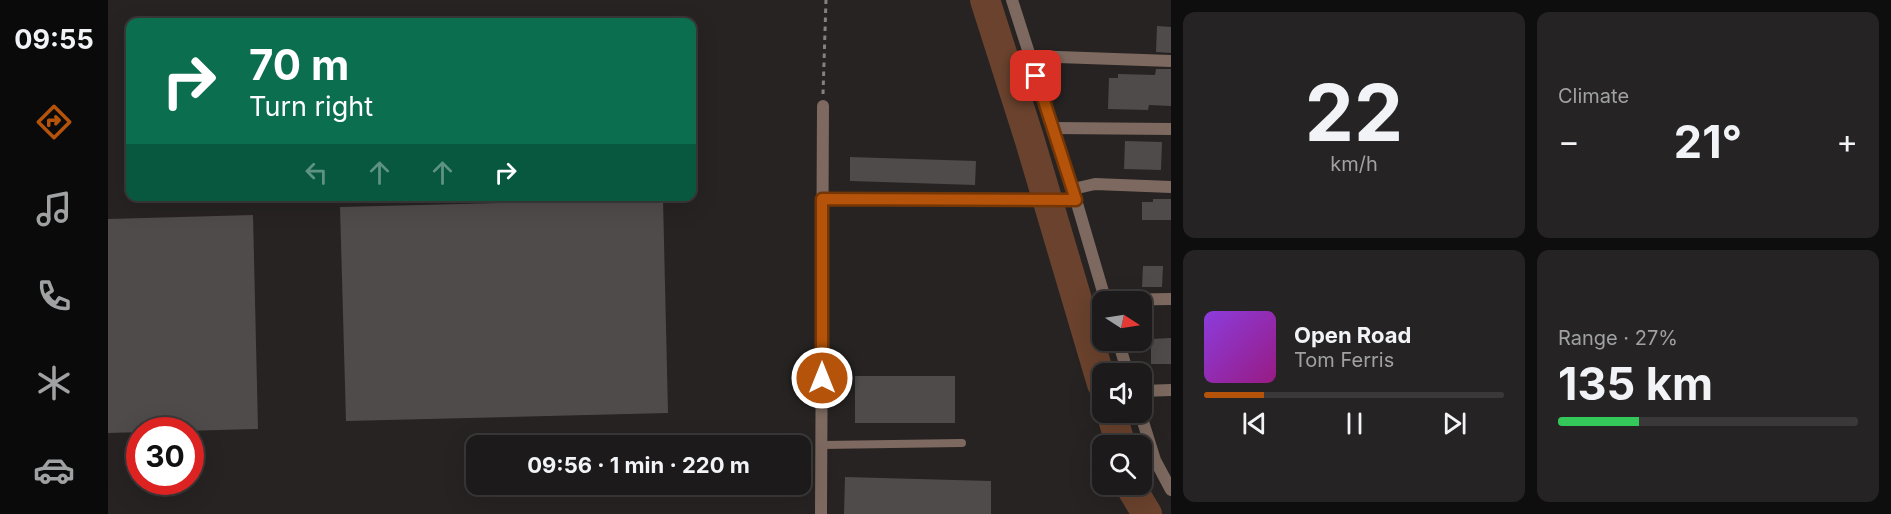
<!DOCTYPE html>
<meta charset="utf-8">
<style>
body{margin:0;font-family:Inter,sans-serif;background:#252323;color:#f1f3f6;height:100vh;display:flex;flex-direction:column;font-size:22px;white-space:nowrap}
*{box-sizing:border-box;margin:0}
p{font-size:20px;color:#a0a1a2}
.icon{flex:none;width:33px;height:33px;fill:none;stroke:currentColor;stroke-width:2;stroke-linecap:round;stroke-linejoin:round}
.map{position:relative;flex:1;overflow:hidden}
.drawer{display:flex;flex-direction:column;gap:12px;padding:12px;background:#0f0e0e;width:720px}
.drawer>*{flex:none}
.guide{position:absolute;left:18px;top:18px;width:570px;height:183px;border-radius:12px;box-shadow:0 6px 24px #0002,0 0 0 2px #3a3839;background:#0b6e4f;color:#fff;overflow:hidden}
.needle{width:39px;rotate:102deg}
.fabs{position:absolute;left:984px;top:291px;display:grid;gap:12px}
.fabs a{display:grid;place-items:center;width:60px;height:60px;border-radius:12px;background:#1c1a1a;box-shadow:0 6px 24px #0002,0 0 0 2px #3a3839;font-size:30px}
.speed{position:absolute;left:18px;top:417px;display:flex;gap:12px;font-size:30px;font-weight:700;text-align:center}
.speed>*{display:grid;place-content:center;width:78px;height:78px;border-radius:50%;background:#1c1a1a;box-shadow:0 6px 24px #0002,0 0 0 2px #3a3839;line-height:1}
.speed .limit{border:9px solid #d22;background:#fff;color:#111}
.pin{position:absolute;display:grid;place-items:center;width:51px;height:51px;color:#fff;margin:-26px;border-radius:12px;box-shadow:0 3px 9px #0006}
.me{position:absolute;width:66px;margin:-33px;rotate:0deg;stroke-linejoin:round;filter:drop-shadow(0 0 4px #0008)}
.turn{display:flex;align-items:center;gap:21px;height:126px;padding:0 24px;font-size:27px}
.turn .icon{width:78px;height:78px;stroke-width:2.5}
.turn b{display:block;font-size:42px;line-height:51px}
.lanes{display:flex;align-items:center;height:57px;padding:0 24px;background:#0003;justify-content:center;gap:30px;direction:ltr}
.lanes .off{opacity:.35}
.big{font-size:45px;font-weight:700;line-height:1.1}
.drawer .widget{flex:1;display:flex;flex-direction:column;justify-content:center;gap:9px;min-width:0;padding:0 21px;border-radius:12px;background:#252323}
.drawer .dial{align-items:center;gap:0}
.dial b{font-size:78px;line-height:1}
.song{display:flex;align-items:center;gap:18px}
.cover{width:72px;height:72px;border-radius:9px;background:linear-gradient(135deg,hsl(270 70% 55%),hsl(310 70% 35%))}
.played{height:6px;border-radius:3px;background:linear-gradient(90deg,#b45309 20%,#3a3839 20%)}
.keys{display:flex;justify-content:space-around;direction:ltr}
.heat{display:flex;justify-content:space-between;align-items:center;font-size:33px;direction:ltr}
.charge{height:9px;border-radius:4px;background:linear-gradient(90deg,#34c759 27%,#3a3839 0)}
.drawer .tiles{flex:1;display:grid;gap:12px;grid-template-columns:repeat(2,1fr)}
.trip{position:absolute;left:358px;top:435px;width:345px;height:60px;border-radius:12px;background:#1c1a1a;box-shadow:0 6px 24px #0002,0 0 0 2px #3a3839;font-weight:700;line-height:60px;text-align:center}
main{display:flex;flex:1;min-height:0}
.tabs{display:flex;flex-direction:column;width:108px;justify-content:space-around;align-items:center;background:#0b0a0a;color:#a0a1a2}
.tabs .icon{width:42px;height:42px}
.tabs .on{color:#b45309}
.tabs b{font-size:27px;color:#f1f3f6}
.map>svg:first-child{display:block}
</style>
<main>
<nav class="tabs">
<b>09:55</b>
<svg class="icon on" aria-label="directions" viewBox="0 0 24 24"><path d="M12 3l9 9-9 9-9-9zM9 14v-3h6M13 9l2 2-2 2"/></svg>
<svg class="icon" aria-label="music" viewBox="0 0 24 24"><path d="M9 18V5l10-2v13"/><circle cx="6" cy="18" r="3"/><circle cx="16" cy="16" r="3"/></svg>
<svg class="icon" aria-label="phone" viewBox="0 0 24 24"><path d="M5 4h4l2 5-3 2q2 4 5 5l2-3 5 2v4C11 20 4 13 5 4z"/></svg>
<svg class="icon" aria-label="climate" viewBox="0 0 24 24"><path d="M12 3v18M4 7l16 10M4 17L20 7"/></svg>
<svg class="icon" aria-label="car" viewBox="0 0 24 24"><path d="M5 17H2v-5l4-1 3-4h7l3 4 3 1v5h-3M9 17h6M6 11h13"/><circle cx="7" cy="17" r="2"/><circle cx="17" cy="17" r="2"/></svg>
</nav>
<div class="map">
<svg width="1063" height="514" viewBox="0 0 1063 514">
<rect width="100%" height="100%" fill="#262322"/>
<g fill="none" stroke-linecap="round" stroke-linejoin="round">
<g stroke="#6a422d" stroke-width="30">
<path d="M877 0 922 141 994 384"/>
<path d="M1003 412 1013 446"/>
<path d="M1021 484 1039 514"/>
</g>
</g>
<g fill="#4f4b4a">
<path d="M1049 26 1063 27V53L1048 52Z"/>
<path d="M1048 69H1063V106L1041 105 1040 110 1000 109 1001 78H1010V74L1047 75Z"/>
<path d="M1017 141 1054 142 1053 170 1016 169Z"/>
<path d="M742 157 868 161 867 185 742 181Z"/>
<path d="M555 199 560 413 238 421 232 207Z"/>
<path d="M1045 199H1063V220H1034V202H1045Z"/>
<path d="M145 215 150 429 0 433V219Z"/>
<path d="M1035 266H1055L1054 287H1034Z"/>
<path d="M1063 338V364H1043V339Z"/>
<rect x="747" y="376" width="100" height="47"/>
<path d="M737 477 883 481V514H736Z"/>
</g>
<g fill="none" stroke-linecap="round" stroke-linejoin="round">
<path stroke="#848281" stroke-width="3" stroke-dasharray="4.5 4.5" stroke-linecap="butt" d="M715 94 718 0"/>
<path stroke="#7d695f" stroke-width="8" d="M714 445 854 443"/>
<g stroke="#7d695f" stroke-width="12">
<path d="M904 0 968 200 998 302"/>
<path d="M922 56 1063 61"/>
<path d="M945 128 1063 129"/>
<path d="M965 189 987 184 1063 187"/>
<path d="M714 199 968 200"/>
<path d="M997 300 1063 299"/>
<path d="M1010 340 1020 374"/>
<path d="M1034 391 1063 390"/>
<path d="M1032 412 1047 460 1063 490"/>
<path d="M713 514 715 106"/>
</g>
</g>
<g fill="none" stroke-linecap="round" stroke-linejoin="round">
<defs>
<path id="route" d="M714 378V199L968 200 928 76"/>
</defs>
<use href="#route" stroke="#753606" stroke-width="15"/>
<use href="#route" stroke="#b45309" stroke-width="10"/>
</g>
</svg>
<div class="fabs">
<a><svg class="needle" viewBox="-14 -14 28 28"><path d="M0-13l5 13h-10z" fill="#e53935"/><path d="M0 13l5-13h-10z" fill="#a0a1a2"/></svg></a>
<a><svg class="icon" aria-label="sound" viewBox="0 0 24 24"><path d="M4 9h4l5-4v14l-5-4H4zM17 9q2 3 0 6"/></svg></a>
<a><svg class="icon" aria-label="search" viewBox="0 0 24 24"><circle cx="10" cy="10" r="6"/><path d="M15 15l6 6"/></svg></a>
</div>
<div class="speed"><div class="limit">30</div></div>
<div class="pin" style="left:928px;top:76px;background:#d93025"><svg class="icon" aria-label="arrive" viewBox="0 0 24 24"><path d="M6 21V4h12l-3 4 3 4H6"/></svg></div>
<svg class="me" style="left:714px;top:378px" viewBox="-20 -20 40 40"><circle r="17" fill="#b45309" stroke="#fff" stroke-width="3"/><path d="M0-11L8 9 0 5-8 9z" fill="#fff"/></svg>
<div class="trip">09:56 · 1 min · 220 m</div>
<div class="guide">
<div class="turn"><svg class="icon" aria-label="right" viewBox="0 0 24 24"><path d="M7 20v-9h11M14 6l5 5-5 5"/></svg><div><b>70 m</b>Turn right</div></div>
<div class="lanes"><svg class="icon off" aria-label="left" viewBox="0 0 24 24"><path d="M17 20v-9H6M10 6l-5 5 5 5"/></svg><svg class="icon off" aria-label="ahead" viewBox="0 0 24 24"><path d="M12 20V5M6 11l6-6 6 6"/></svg><svg class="icon off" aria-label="ahead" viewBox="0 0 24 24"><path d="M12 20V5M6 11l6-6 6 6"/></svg><svg class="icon" aria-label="right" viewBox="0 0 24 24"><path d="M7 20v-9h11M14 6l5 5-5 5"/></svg></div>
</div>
</div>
<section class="drawer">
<div class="tiles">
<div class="widget dial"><b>22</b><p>km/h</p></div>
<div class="widget"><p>Climate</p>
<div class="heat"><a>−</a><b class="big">21°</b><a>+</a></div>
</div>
<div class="widget">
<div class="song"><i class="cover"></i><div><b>Open Road</b><p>Tom Ferris</p></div></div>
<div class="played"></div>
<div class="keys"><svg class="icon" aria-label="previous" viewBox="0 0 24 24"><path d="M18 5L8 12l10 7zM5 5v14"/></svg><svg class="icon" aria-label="pause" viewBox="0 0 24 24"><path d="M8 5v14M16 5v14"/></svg><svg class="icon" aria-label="next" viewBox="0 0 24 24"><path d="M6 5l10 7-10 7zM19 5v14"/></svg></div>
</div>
<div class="widget"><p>Range · 27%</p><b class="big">135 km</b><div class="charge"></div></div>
</div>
</section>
</main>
